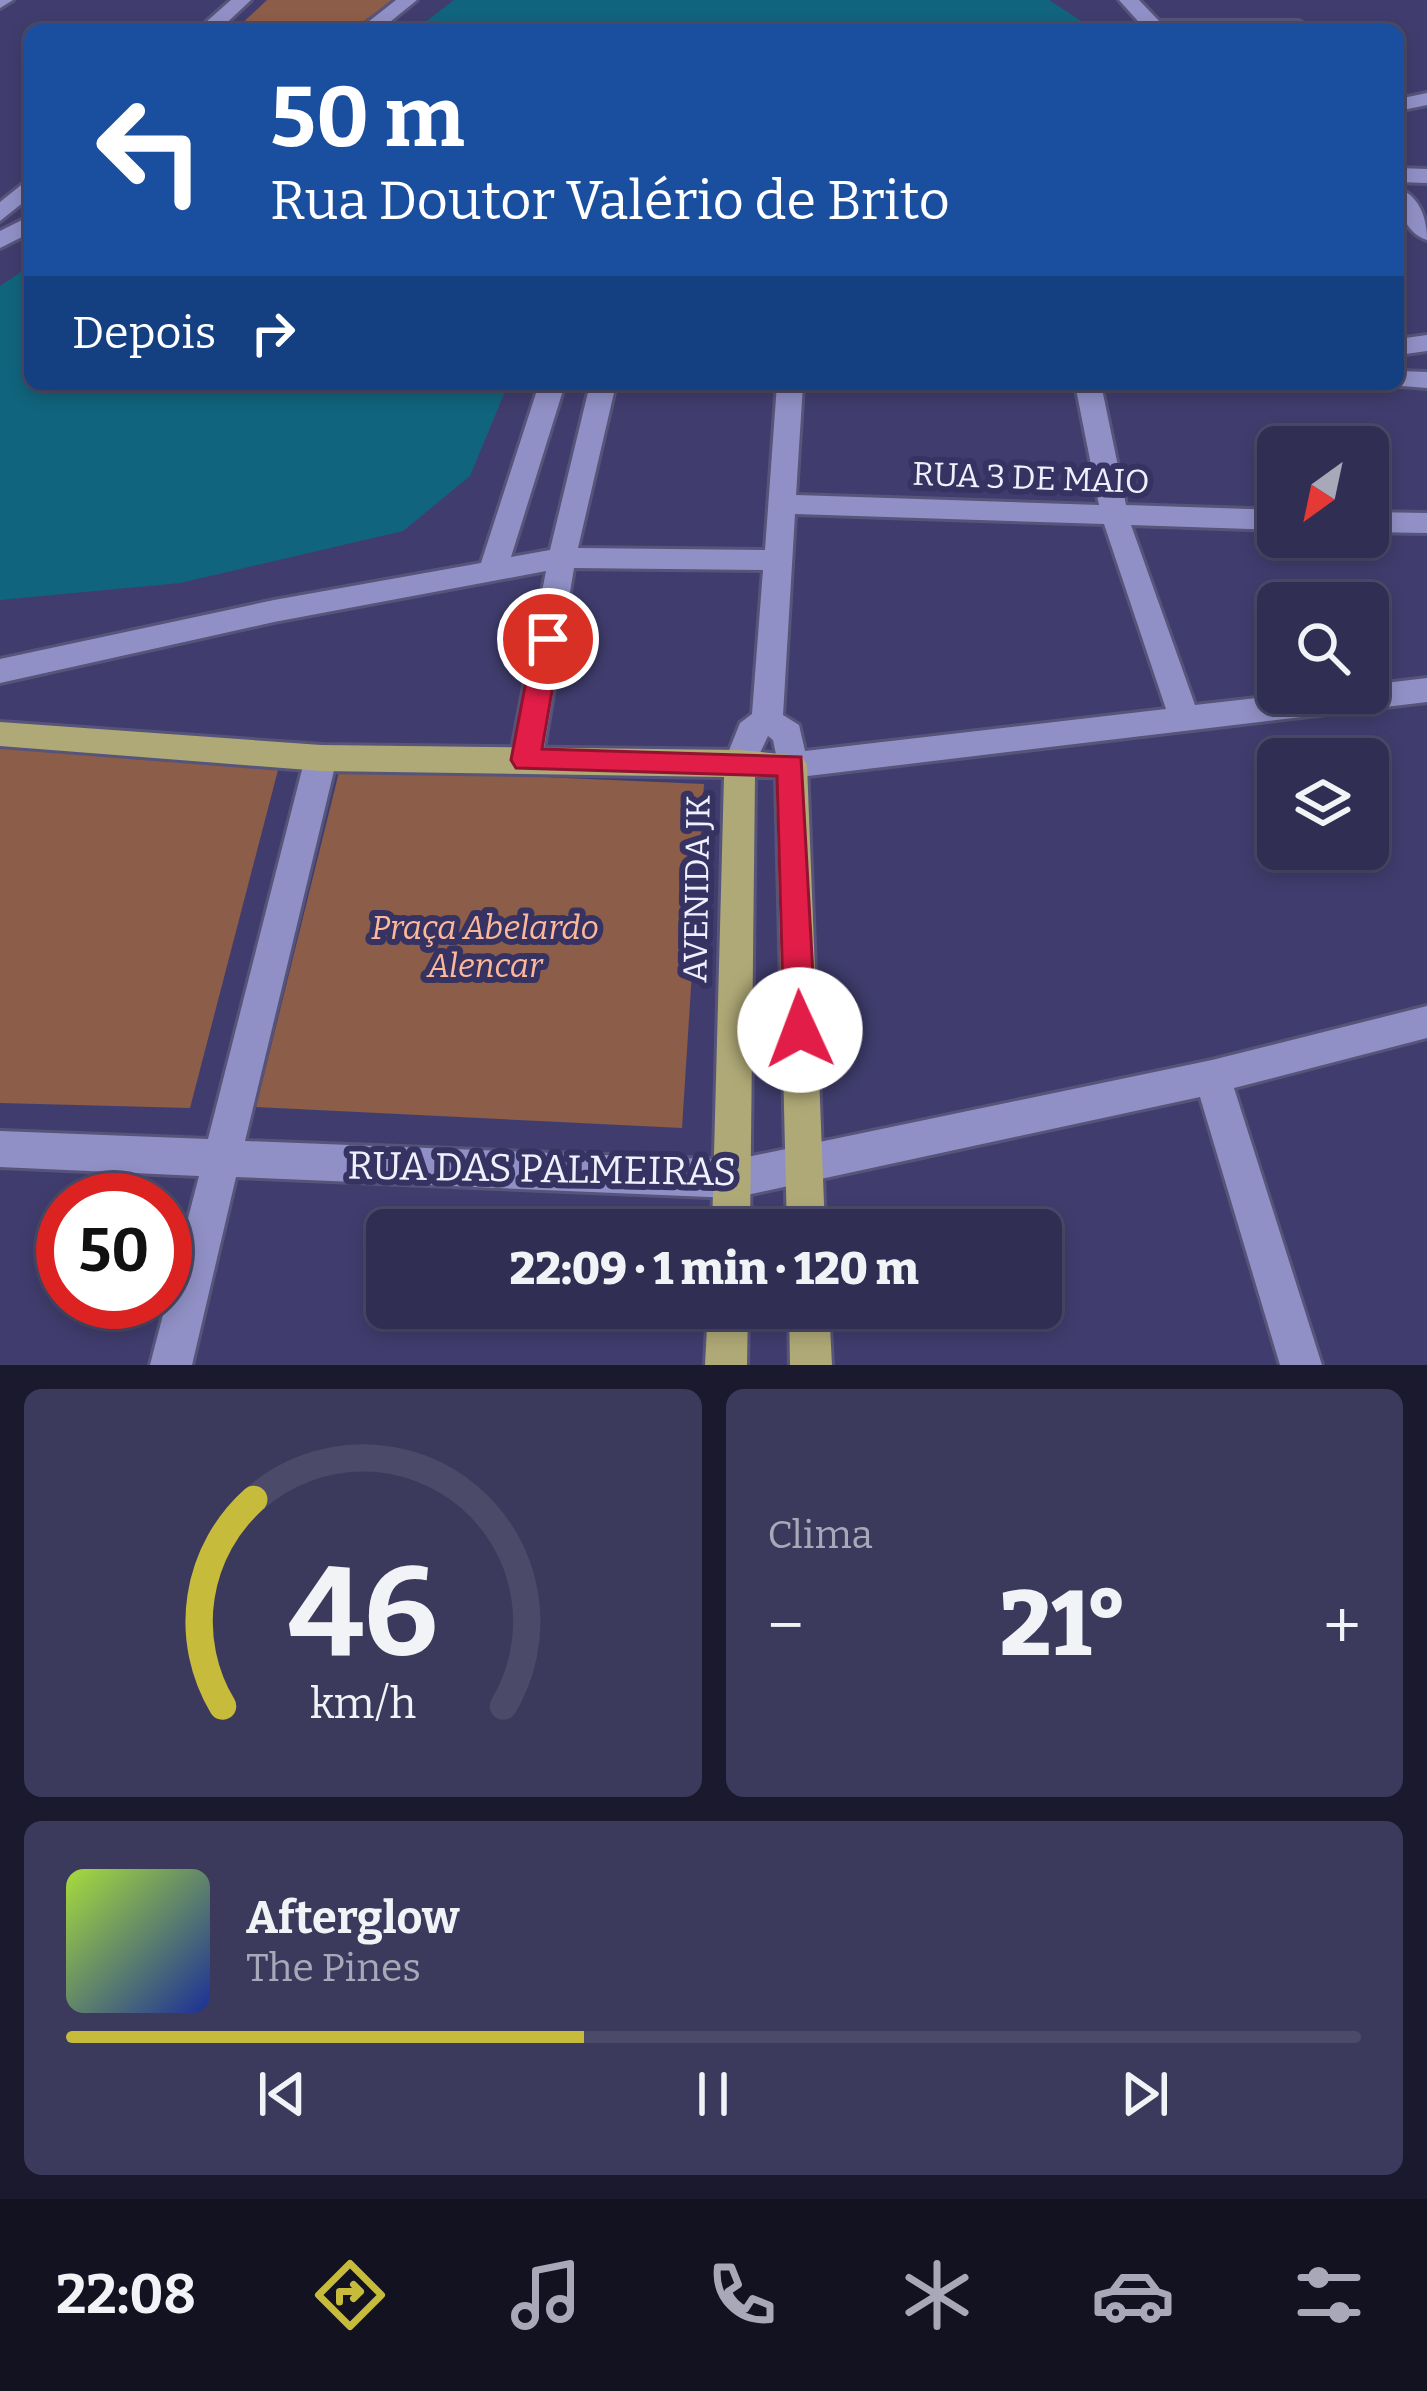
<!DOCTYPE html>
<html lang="pt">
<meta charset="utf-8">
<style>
body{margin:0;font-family:Bitter,serif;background:#3c3a5c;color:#f1f3f6;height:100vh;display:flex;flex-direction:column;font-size:45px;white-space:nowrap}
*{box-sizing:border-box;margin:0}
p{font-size:39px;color:#a8a8b8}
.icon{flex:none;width:66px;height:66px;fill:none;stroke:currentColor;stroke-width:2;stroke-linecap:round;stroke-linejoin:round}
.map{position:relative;height:1365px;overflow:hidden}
.details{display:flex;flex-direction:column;gap:24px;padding:24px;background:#1a192d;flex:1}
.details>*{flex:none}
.guide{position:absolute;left:24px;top:24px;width:1380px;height:366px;border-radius:18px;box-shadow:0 6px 18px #0003,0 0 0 3px #4b4a69;background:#1a4fa0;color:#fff;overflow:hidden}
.needle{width:78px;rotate:213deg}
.controls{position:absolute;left:1257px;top:426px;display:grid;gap:24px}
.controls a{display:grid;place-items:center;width:132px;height:132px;border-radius:18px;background:#302e52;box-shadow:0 6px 18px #0003,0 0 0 3px #4b4a69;font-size:60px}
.speed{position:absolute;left:36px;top:1173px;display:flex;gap:24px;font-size:60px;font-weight:700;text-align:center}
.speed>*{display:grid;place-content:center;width:156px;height:156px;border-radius:50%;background:#302e52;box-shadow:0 6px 18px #0003,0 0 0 3px #4b4a69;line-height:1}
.speed .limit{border:18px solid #d22;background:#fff;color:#111}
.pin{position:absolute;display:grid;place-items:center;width:102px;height:102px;color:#fff;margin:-51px;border:6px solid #fff;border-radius:50%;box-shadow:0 3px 12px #0007}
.me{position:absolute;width:132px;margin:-66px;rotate:358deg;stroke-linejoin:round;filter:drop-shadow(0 0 9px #0008)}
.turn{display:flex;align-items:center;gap:42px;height:252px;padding:0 48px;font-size:54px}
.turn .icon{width:156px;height:156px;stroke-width:2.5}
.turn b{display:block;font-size:84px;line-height:102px}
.then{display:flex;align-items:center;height:114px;padding:0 48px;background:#0003;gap:24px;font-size:45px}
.big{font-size:90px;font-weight:800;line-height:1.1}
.details .card{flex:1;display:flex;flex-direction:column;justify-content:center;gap:18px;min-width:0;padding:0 42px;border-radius:18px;background:#3c3a5c}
.details .dial{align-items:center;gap:0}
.dial svg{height:312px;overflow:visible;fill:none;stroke:#4b4a69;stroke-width:7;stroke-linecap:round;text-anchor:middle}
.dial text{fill:#f1f3f6;stroke:none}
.song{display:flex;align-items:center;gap:36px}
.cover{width:144px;height:144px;border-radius:18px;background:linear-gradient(135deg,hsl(80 70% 55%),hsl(230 70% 35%))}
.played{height:12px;border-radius:6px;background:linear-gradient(90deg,#c7bb3c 40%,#4b4a69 40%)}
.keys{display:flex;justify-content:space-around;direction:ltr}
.heat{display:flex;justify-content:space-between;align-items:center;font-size:66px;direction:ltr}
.details .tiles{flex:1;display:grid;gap:24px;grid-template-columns:1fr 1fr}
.card:last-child{grid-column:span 2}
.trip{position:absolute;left:366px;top:1209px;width:696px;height:120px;border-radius:18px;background:#302e52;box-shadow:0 6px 18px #0003,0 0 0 3px #4b4a69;font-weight:800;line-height:120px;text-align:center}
.menu{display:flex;height:192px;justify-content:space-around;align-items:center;background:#131221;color:#a8a8b8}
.menu .icon{width:84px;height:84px}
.menu .selected{color:#c7bb3c}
.menu b{font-size:54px;color:#f1f3f6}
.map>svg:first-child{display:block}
</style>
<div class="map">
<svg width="1427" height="1365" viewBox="0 0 1427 1365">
<rect width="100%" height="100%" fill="#403d6e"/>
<g fill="#8c5d48">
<path d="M267 0H394L351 30H235Z"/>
<path d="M0 747 278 770 190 1108 0 1103Z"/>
<path d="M340 768 704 784 682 1128 256 1107Z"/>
</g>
<g fill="#11647d">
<path d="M454 0H1049L1095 30H415Z"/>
<path d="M30 266V384H508L470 476 403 531 180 583 0 600V286Z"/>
</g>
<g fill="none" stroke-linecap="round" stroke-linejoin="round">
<defs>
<g id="minor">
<path d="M0 0H13L0 8Z"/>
<path d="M231 0H251L219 30H197Z"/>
<path d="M396 0H417L380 30H358Z"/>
<path d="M1119 0H1139L1159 21H1299L1309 27 1146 30Z"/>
<path d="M1427 93V105L1398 111V99Z"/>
<path d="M1398 168 1427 169V183L1398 182Z"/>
<path d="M30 178V197L0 221V202Z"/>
<path d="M1398 188C1420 196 1427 219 1427 240 1405 233 1398 209 1398 188Z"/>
<path d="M30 216V233L0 248V231Z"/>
<path d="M1427 335V351L1398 355V339Z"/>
<path d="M1398 371 1427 372V388L1389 385 1398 384Z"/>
<path d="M539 384H565L511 557 550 550 590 384H616L578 548 765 550 777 384H803L796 495 1099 505 1075 384H1101L1126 505 1278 510V530L1131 525 1195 705 1300 693H1368V685L1427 678V702L791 778 780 774 773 740 768 736 751 772H729L724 763 740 723 752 714 763 570 574 568 542 760 537 769H515L510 760 546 571 274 622 0 683V659L274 600 481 563ZM795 514 1104 524 1166 709 805 751 799 725 783 715Z"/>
<path d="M1368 512 1427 513V533L1368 532Z"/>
<path d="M321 745 332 749 337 758 245 1141 733 1160 1212 1060 1427 1006V1038L1234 1088 1322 1365H1280L1200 1097 733 1198 236 1177 192 1365H150L199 1176 0 1167V1131L208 1139 305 758 310 749Z"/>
</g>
<g id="major">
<path d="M0 722 321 745 740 750 802 756 807 765 825 1230H787L776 777H755L750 1230H712L724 777 321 771 0 746Z"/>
<path d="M708 1308H748L747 1365H705Z"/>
<path d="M789 1308H829L832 1365H790Z"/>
</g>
</defs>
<use href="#minor" stroke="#57547a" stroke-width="6"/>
<use href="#major" stroke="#57547a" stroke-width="6"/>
<use href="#minor" fill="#9090c6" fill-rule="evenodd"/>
<use href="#major" fill="#afa977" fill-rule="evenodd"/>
</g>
<path fill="#e11d48" stroke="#92132f" stroke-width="3" d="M548 629 561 639 542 749 801 757 816 1030 811 1041 800 1045 788 1041 784 1030 777 776 516 768 511 760 534 639Z"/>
<g text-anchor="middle" stroke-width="12" stroke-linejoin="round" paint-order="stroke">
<g font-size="33" fill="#f0f0fc" stroke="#363362">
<text transform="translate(1031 477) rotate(2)" y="12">RUA 3 DE MAIO</text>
<text transform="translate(696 889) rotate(-89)" y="12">AVENIDA JK</text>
</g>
<g font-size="33" font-style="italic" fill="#fdb89a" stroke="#363362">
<text x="485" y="939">Praça Abelardo<tspan x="485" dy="38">Alencar</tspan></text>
</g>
<g font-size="39" fill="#f0f0fc" stroke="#363362">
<text transform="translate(542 1168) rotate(1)" y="14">RUA DAS PALMEIRAS</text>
</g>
</g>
</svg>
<div class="controls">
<a><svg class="needle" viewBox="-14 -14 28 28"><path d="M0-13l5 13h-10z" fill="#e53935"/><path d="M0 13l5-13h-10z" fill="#a8a8b8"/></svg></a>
<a><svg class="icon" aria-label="search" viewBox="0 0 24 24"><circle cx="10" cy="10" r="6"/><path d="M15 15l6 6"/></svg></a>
<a><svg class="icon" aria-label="layers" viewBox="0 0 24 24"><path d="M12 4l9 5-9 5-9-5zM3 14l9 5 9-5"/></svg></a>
</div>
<div class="speed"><div class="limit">50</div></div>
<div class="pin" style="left:548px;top:639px;background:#d93025"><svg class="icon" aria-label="arrive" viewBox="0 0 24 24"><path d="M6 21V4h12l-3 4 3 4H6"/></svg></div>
<svg class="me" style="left:800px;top:1030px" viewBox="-20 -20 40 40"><circle r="19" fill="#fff"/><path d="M0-13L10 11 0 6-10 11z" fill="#e11d48"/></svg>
<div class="trip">22:09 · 1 min · 120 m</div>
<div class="guide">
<div class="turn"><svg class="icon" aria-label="left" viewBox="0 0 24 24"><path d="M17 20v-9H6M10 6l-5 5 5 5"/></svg><div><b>50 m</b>Rua Doutor Valério de Brito</div></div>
<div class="then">Depois<svg class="icon" aria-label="right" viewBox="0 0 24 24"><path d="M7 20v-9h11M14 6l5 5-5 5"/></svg></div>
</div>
</div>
<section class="details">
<div class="tiles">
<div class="card dial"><svg viewBox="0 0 100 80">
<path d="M14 69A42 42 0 1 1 86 69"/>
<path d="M14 69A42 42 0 0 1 22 16" stroke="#c7bb3c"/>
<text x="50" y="56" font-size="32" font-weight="700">46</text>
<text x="50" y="72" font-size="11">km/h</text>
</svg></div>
<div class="card"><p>Clima</p>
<div class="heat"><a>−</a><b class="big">21°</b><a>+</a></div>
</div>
<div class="card">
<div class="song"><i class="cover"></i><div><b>Afterglow</b><p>The Pines</p></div></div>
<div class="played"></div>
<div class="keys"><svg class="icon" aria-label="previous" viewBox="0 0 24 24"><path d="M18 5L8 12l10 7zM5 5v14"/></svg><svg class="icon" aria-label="pause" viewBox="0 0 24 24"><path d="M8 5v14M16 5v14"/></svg><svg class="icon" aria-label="next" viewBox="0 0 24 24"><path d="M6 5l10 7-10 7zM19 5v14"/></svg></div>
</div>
</div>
</section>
<nav class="menu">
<b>22:08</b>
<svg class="icon selected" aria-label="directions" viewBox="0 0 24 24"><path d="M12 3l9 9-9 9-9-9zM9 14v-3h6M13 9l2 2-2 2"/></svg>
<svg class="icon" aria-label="music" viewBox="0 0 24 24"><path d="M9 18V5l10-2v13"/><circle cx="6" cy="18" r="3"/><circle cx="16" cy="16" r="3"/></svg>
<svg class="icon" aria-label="phone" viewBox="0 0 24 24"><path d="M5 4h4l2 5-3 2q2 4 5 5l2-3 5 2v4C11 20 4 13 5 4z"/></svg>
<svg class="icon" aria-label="climate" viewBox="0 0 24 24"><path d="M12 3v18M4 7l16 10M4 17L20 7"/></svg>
<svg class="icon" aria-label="car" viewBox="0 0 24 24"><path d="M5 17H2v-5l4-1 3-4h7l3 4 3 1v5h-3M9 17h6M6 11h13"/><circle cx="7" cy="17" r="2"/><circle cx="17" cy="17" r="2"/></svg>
<svg class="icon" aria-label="filters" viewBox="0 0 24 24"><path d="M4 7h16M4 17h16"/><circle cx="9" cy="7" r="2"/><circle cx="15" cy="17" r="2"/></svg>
</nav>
